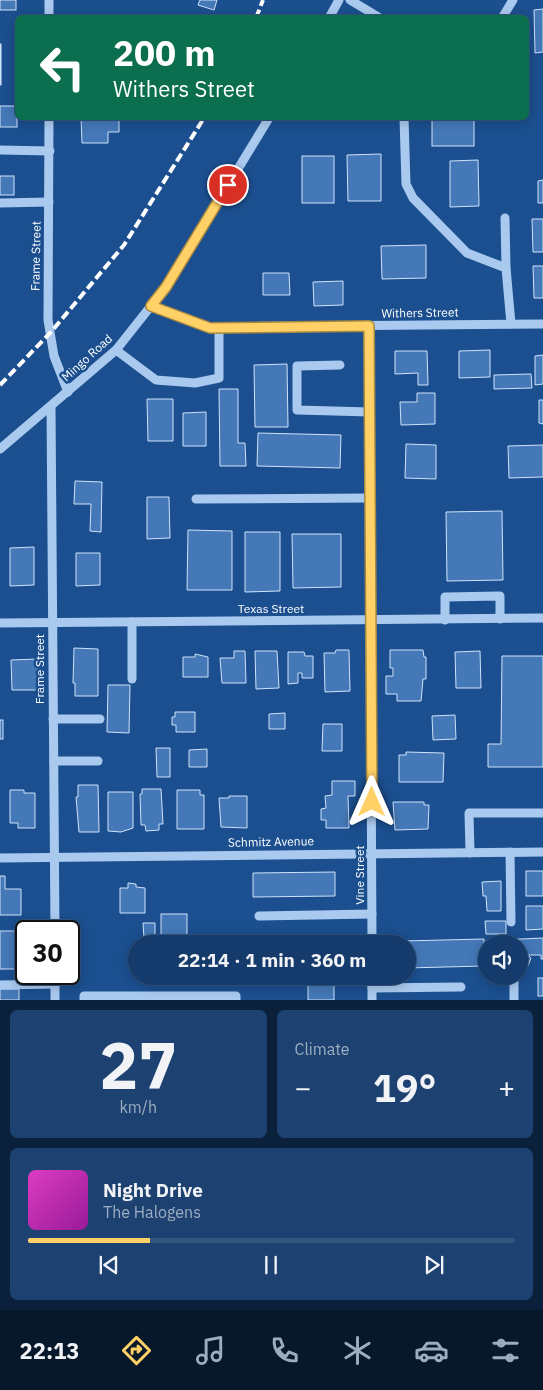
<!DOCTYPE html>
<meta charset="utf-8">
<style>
body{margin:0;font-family:"IBM Plex Sans",sans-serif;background:#1d4271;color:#f1f3f6;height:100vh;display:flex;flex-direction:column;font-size:19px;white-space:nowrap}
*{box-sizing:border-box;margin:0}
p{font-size:16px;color:#9dadc1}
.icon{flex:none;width:28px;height:28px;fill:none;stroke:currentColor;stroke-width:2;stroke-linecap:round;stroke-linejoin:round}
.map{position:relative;height:1000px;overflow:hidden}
.details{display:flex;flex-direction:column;gap:10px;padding:10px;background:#0b203b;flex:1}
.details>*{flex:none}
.banner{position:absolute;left:15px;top:15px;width:514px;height:105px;border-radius:8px;box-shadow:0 2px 12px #0003,0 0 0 1px #33557e;background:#0b6e4f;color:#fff;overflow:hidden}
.controls{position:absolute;left:478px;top:935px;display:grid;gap:10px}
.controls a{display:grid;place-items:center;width:50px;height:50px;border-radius:50%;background:#143b6b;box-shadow:0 2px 12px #0003,0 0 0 1px #33557e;font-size:25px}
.speed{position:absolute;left:15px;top:920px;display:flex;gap:10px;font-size:25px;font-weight:700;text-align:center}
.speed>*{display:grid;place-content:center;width:65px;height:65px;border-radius:50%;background:#143b6b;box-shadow:0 2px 12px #0003,0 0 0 1px #33557e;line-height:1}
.speed .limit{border:2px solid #111;border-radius:8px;background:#fff;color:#111}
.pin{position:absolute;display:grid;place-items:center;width:42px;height:42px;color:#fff;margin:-21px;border:2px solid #fff;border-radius:50%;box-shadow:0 1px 5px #0007}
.me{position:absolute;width:55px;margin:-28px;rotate:0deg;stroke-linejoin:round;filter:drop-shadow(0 0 4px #0008)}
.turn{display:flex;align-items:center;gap:18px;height:105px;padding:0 15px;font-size:22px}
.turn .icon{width:65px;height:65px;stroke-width:2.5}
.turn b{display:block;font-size:35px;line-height:42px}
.big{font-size:38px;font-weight:700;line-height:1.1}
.details .card{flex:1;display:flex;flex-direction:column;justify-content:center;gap:8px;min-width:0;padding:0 18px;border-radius:8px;background:#1d4271}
.details .dial{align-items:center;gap:0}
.dial b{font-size:65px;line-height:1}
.song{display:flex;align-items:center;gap:15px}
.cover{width:60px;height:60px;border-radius:8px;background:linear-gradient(135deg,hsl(310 70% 55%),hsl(300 70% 35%))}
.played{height:5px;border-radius:2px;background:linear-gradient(90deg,#ffd166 25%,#33557e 25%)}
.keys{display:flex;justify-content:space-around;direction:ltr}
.heat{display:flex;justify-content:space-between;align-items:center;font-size:28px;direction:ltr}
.details .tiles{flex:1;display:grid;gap:10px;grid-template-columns:1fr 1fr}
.card:last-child{grid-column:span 2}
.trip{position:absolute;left:128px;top:935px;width:288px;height:50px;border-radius:25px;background:#143b6b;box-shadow:0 2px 12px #0003,0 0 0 1px #33557e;font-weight:700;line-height:50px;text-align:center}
.menu{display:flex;height:80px;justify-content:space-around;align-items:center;background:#08182b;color:#9dadc1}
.menu .icon{width:35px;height:35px}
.menu .current{color:#ffd166}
.menu b{font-size:22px;color:#f1f3f6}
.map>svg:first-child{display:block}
</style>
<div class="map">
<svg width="543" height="1000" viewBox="0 0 543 1000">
<rect width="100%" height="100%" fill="#1b4f8f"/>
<g fill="#4478b7" stroke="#cfe3fa">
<rect x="0" y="0" width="16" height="10"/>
<path d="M200 0H217L214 10 198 5Z"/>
<path d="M543 9V52L535 53 534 10Z"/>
<rect x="0" y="44" width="1" height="41"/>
<rect x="0" y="106" width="17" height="21"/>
<path d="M81 118H119V132H108V143H82Z"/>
<rect x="432" y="118" width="42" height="28"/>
<path d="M381 154V201H348L347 155Z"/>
<rect x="302" y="156" width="32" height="47"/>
<path d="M478 160 479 206 450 207V161Z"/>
<rect x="0" y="176" width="14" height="19"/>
<path d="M543 180V203H538V181Z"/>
<path d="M532 219H543V252H533Z"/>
<path d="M426 245V278L382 279 381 246Z"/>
<path d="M533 266H543V298H534Z"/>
<path d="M263 273H289L290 295H263Z"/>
<path d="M343 281V305L314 306 313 282Z"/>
<path d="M490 350V377L459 378V351Z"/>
<path d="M395 351H427L428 385H418V373L395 374Z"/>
<path d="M543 355V384L535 385V356Z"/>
<path d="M287 364 288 427H255L254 365Z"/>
<path d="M531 374 532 388 494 389V375Z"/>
<path d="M219 389H238V443H245L246 466H220Z"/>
<path d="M417 393H435V424L401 425 400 402H417Z"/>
<path d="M147 399H173V441H148Z"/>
<path d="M539 400H543V424L539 423Z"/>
<path d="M206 412V446H183V413Z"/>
<path d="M258 433 341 435 340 468 257 466Z"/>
<path d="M406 444 436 445V479L405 478Z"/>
<path d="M543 445V477L509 478 508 446Z"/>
<path d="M75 481 102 482 101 532 90 531 91 504H74Z"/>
<path d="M147 497H169L170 538 147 539Z"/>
<path d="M502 511 503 580 447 581 446 512Z"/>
<path d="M188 530 232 531V590H187Z"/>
<path d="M245 532H280V591L245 592Z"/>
<path d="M292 534H341V587L293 588Z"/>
<path d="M34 547V585L10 586V548Z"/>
<path d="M76 553H100V585L76 586Z"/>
<path d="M74 648 98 649V696H75V683H73Z"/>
<path d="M336 650H349L350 691 325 692 324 653H335Z"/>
<path d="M390 650H423L424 657H426V679H423L421 701H397V694H386V676H393V668H390Z"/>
<path d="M234 651H245L246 683H222L220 658H234Z"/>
<path d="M255 651H277L279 688 256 689Z"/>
<path d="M480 651 481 688H456L455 652Z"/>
<path d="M288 652H304L305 656H313V678H302V673H298V683L288 684Z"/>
<path d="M195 654 208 657V677H183V657H195Z"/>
<path d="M502 656H543V767H488V744H501Z"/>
<path d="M37 659 38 690H12L11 660Z"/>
<path d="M108 685H130L129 733 107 732Z"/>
<path d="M175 712H195V732H176V725H172V717H175Z"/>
<path d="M285 713V729H269V714Z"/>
<path d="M455 715 456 739 433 740 432 716Z"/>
<rect x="0" y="720" width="3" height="19"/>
<path d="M323 724H342V751H322Z"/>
<path d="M156 748H170V777H157Z"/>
<path d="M207 749V767H189V750Z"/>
<path d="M406 752 444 753 443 782H399V755H406Z"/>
<path d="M332 781H355V796H348L349 828H326V820H321V809L326 808 325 796 332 795Z"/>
<path d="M78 785H98L99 832H79L76 797H78Z"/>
<path d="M142 789H161L163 824H159V830L146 831 145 825H141L140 794H142Z"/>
<path d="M10 790H24V793H35V828H18V823H10Z"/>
<path d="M177 790H200V795H204V829H177Z"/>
<path d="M108 792H133V828L121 832 108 831Z"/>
<path d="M229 796H247V828L221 827 219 798H229Z"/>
<path d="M393 802H424V805H429L428 829 395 830Z"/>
<rect x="526" y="871" width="17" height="25"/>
<path d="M335 872V896L253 897V873Z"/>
<path d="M0 876H5V889H21V915H0Z"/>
<path d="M501 881V911H487L486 896H483L482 882Z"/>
<path d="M128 883 136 884V887L145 888V913H120V888H128Z"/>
<path d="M526 906H543V929L526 930Z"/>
<rect x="161" y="914" width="26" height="30"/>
<path d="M485 921H506V934H486Z"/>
<path d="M143 923H155V938H144Z"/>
<path d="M0 931H19L20 969H0Z"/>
<path d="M336 937V944H254V938Z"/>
<path d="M543 938V959H541V955H528L531 958 528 966H519V944H499V940Z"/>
<path d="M484 939V966L406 968V944H402V941Z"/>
<path d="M300 976 334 978V1000H308V982H300Z"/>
<rect x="538" y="978" width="5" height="18"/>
<rect x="0" y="989" width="19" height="11"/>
</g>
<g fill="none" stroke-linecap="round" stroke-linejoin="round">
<g stroke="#a9c9ee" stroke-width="9">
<path d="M350 0 380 18"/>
<path d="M49 18V0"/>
<path d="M329 18 339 0"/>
<path d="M502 18 513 0"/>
<path d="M49 118 48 320 54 356 68 392"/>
<path d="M404 118 406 184 413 198 467 253 506 268 511 324"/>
<path d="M0 150 50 151"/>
<path d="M0 203 49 202"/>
<path d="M505 218 506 268"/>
<path d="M151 306 210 327 543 324"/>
<path d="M369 326 372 944"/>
<path d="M116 350 156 380 195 383 219 378V327"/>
<path d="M340 365 297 366V410L370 412"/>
<path d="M51 406 55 931"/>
<path d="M0 449 116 350 166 287 269 118"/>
<path d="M196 499 370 498"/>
<path d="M445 620V597L500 596V619"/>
<path d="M132 622V679"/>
<path d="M0 623 543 618"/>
<path d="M53 719H100"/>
<path d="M54 761H98"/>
<path d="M510 852 511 922"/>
<path d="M470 853 469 813H543"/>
<path d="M0 858 543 852"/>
<path d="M259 916 372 914"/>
<path d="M55 974V1000"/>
<path d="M372 976V1000"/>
<path d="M0 985 55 984"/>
<path d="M372 988 461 987"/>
<path d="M84 1000V996H236V1000"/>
<path d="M514 1000V976"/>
</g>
<g stroke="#fff" stroke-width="4" stroke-dasharray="9 4" stroke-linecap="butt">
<path d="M256 18 263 0"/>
<path d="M0 385 51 332 124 245 204 118"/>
</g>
</g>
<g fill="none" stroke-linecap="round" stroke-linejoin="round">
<defs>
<path id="route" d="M228 185 166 287 151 306 210 328 369 326 372 802"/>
</defs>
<use href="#route" stroke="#a68842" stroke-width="12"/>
<use href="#route" stroke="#ffd166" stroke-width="9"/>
</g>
<g text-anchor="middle" stroke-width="5" stroke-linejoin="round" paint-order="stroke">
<g font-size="12" fill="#fff" stroke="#1b4f8f">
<text transform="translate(36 256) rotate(-89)" y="4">Frame Street</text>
<text transform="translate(420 313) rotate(-1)" y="4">Withers Street</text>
<text transform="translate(87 358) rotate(-42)" y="4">Mingo Road</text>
<text x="271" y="613">Texas Street</text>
<text transform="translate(40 669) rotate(-90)" y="4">Frame Street</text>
<text transform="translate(271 842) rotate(-1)" y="4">Schmitz Avenue</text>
<text transform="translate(360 875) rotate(-90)" y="4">Vine Street</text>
</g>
</g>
</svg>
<div class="controls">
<a><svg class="icon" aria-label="sound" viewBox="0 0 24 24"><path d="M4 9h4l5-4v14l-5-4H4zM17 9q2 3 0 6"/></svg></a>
</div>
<div class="speed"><div class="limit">30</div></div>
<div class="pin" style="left:228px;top:185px;background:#d93025"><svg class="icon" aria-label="arrive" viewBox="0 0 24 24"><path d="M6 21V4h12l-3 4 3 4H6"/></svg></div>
<svg class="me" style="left:372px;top:802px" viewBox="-20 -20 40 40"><path d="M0-17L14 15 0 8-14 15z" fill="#ffd166" stroke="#fff" stroke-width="4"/></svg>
<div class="trip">22:14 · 1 min · 360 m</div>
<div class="banner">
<div class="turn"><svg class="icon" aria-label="left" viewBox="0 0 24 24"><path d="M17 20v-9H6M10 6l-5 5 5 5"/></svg><div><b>200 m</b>Withers Street</div></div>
</div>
</div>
<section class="details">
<div class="tiles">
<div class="card dial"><b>27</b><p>km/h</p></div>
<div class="card"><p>Climate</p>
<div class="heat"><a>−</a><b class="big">19°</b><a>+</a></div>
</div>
<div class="card">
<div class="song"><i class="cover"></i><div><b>Night Drive</b><p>The Halogens</p></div></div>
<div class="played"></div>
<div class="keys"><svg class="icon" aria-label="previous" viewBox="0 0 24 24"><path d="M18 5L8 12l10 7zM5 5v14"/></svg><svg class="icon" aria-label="pause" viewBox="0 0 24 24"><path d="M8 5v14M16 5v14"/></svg><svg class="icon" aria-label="next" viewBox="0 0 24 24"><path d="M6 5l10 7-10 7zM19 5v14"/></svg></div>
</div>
</div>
</section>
<nav class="menu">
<b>22:13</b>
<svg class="icon current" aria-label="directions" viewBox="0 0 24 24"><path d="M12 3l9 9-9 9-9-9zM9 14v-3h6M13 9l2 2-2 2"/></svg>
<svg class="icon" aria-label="music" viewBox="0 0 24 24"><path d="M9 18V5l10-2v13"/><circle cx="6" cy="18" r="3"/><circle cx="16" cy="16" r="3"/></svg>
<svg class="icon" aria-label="phone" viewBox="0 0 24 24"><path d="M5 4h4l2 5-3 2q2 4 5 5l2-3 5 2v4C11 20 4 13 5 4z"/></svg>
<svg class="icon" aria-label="climate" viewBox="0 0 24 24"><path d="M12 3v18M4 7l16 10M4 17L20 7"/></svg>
<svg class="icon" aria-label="car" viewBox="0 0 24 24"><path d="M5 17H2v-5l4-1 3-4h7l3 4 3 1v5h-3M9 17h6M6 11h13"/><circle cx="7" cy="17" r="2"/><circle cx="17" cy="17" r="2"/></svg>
<svg class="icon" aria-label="filters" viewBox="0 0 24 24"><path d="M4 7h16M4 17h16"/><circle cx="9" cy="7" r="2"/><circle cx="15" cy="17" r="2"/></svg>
</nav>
